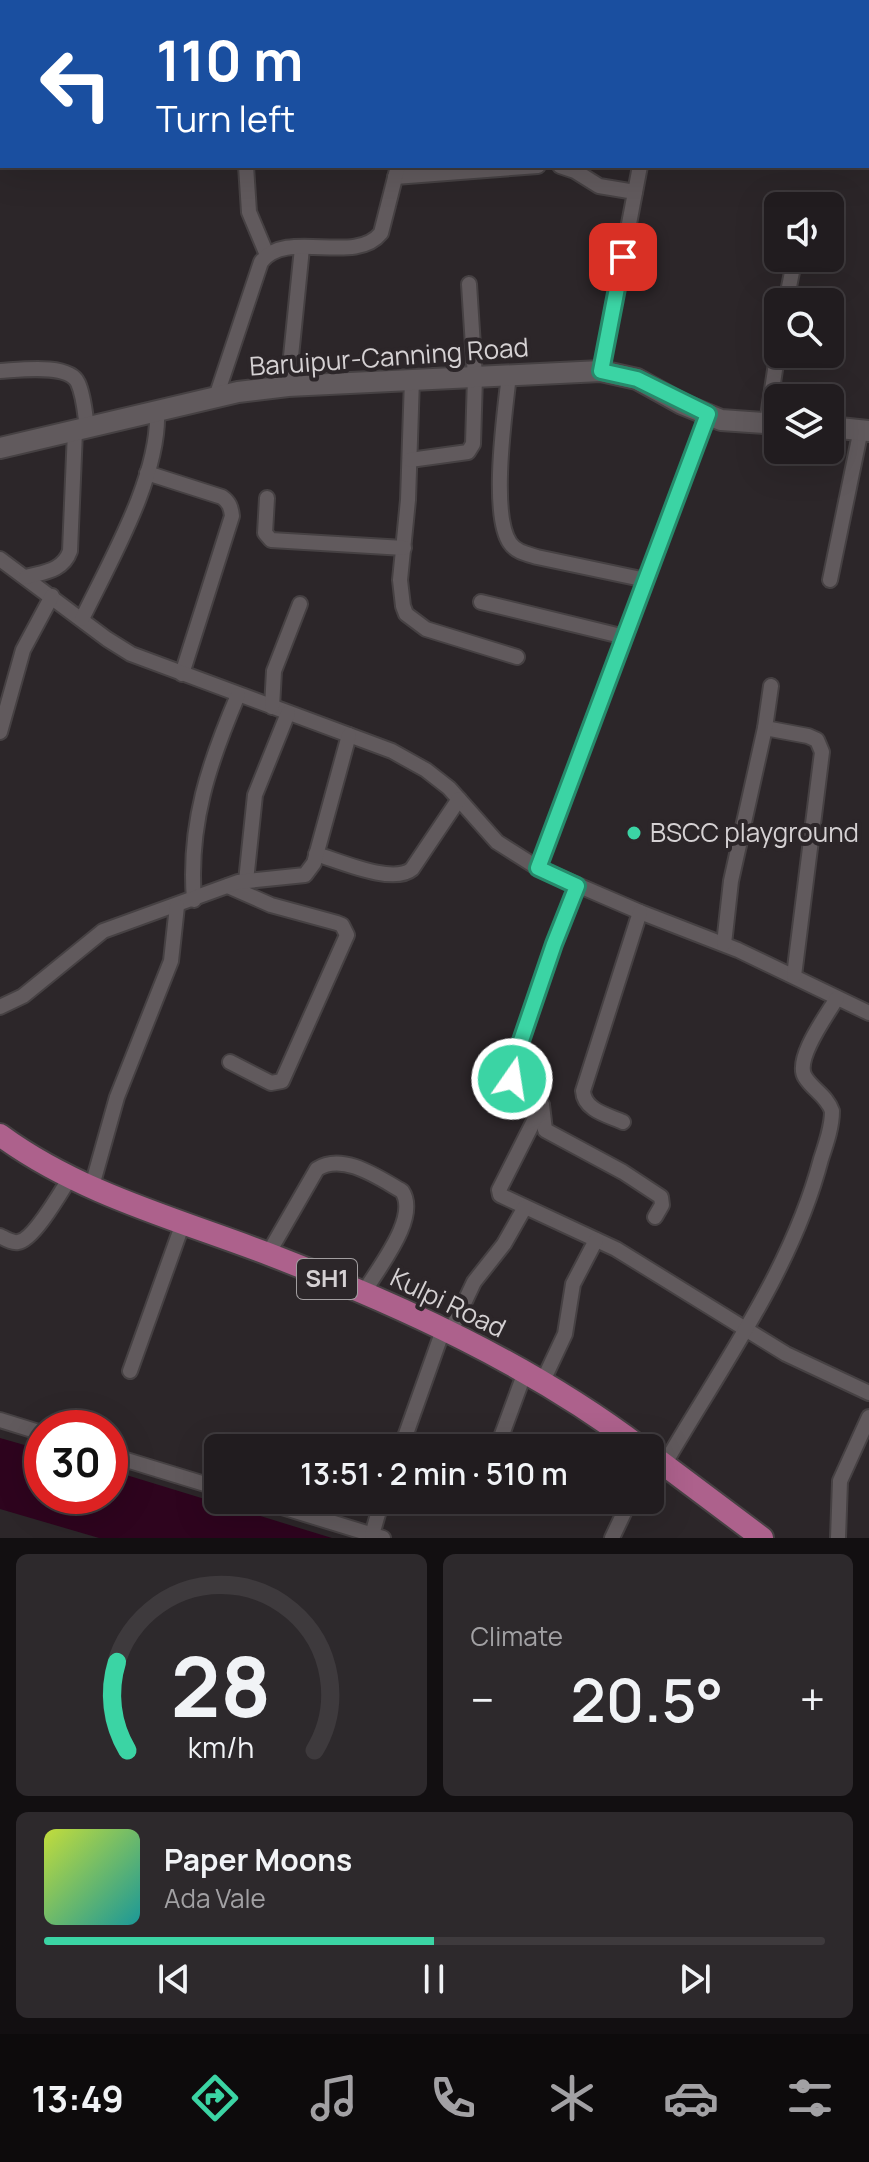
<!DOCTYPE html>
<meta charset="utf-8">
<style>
body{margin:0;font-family:Manrope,sans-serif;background:#2d292c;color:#f1f3f6;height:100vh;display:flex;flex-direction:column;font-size:30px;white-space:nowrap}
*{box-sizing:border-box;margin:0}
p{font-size:26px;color:#a2a1a4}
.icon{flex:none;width:44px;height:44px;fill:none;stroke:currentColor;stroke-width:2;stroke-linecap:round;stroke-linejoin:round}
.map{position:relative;height:1538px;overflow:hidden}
.details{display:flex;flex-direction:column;gap:16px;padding:16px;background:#120f11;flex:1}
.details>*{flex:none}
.top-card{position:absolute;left:0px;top:0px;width:870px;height:168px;box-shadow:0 8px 32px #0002,0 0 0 2px #3e3a3d;background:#1a4fa0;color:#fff;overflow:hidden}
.controls{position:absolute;left:764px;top:192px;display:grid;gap:16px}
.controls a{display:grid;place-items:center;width:80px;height:80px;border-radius:12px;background:#211c1f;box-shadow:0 8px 32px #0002,0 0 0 2px #3e3a3d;font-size:40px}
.speed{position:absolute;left:24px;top:1410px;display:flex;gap:16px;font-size:40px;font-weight:700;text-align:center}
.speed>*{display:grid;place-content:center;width:104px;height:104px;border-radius:50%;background:#211c1f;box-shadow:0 8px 32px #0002,0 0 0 2px #3e3a3d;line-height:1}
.speed .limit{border:12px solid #d22;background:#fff;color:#111}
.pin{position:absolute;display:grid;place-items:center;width:68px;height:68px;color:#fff;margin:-34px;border-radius:16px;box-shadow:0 4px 12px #0006}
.me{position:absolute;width:88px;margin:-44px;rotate:13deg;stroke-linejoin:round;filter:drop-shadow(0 0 6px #0008)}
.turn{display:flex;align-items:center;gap:28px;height:168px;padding:0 24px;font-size:36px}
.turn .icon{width:104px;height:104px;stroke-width:2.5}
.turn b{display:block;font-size:56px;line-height:68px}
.big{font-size:60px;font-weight:600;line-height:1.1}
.details .tile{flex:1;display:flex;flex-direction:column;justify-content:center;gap:12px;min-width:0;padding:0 28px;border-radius:12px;background:#2d292c}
.details .dial{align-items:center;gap:0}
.dial svg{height:208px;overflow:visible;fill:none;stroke:#3e3a3d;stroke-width:7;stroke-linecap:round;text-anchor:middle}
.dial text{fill:#f1f3f6;stroke:none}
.song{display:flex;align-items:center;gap:24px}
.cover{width:96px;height:96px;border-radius:12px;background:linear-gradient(135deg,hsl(70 70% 55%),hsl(180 70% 35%))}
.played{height:8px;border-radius:4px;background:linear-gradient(90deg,#3bd4a4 50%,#3e3a3d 50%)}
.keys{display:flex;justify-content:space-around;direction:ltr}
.heat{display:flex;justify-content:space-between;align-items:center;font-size:44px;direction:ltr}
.details .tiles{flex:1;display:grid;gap:16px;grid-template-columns:1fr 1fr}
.tile:last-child{grid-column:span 2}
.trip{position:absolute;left:204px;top:1434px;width:460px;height:80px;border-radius:12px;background:#211c1f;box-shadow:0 8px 32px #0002,0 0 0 2px #3e3a3d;font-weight:600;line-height:80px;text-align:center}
.tabs{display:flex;height:128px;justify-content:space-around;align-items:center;background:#0d0b0c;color:#a2a1a4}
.tabs .icon{width:56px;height:56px}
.tabs .active{color:#3bd4a4}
.tabs b{font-size:36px;color:#f1f3f6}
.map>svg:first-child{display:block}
</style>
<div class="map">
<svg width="869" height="1538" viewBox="0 0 869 1538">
<rect width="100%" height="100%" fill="#2c2629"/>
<path fill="#2e041e" d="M0 1438 42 1450V1496H110V1470L332 1538H99L0 1509Z"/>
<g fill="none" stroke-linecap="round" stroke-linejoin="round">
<defs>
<g id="minor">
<path d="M104 0V2"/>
<path d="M170 0 174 2"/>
<path d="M379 0 384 2"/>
<path d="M245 2 249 0"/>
<path d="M676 2 677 0"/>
<path d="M246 166 249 212 267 255"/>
<path d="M560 166 575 171 599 186 635 192"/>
<path d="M395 177 538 166"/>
<path d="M786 302 794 262"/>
<path d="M0 371C20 370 69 363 78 383 84 396 85 414 87 428"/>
<path d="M601 371 640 166"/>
<path d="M509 375C505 411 490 514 510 543 516 552 527 554 537 557L646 580"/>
<path d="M412 379 408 500 400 580 403 606 406 614 426 629 517 657"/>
<path d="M288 386 302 248"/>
<path d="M216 397 261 262C286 228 355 266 381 233L398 166"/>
<path d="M767 423 778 350"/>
<path d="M410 460 468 452 473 444 475 377 469 284"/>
<path d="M147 473 222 497C229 502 231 507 232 516L182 674"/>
<path d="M267 498 265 533 271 540 404 548"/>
<path d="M0 559 107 639 131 654 392 751 426 770 449 788 497 842 538 868 640 912 738 950 869 1013"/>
<path d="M26 577C44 572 63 571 70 551L75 431"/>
<path d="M830 580 861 429"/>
<path d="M481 602 625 637"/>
<path d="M82 619C110 561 160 476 157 411"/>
<path d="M272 707 274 671 300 604"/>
<path d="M765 728 808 736 817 740 822 752 794 976"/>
<path d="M0 732 23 650 52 596"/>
<path d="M316 854C340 861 393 885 412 869L459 799"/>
<path d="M538 868 708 414"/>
<path d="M246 881 255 795 288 713"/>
<path d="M228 886 271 905 337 923 342 925 347 935 282 1081 271 1083 230 1062"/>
<path d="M577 886 554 944 511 1070C513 1088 529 1094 542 1105L545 1130 623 1172 661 1197 662 1205 655 1217"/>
<path d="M194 900C188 824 209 763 238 695"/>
<path d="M724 944 731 881 765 728 771 686"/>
<path d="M0 1007 23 996 103 931 238 882 305 875 314 863 349 735"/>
<path d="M542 1105 499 1190 500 1195 616 1249 786 1354 869 1393"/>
<path d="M623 1122C607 1115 584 1110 583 1091L640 912"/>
<path d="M92 1186 117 1097 171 961 177 906"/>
<path d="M0 1236C6 1239 12 1243 18 1242 34 1240 62 1190 71 1176"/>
<path d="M268 1254 317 1169C343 1152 379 1178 402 1191 420 1218 377 1269 363 1294"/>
<path d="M450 1333 474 1282 504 1244 525 1207"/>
<path d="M130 1371 183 1223"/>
<path d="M542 1383 565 1334 573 1284 596 1240"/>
<path d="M0 1420 42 1433"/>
<path d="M401 1448 443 1330"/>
<path d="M497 1448 525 1372"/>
<path d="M110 1455 218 1488"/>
<path d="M664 1465C721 1367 792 1270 821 1159 826 1144 832 1127 832 1111 827 1096 813 1090 805 1077 794 1059 827 1015 837 998"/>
<path d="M259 1500 383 1538"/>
<path d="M372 1535 382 1500"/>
<path d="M612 1538 630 1500"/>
<path d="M838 1538 840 1481 869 1417"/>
</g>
<g id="secondary">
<path d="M830 427 869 431"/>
<path d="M0 448 238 392 288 386 601 371 637 379 682 404 721 420 778 424"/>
</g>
<g id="primary">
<path d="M0 1135C80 1194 180 1220 271 1255 400 1305 530 1364 641 1448"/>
<path d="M650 1454 762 1538"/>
</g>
</defs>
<use href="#minor" stroke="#464143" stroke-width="18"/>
<use href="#secondary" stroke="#464143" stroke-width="24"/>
<use href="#primary" stroke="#464143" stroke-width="26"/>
<use href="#minor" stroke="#615a5d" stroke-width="14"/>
<use href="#secondary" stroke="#615a5d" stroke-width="20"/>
<use href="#primary" stroke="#ad618c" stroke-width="22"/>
</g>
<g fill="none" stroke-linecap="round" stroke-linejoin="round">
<defs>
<path id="route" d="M512 1079 511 1070 554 944 577 886 538 868 708 414 637 379 601 371 623 257"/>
</defs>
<use href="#route" stroke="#268a6b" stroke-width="20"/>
<use href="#route" stroke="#3bd4a4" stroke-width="14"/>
</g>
<circle fill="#3bd4a4" stroke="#2c2629" stroke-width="3" cx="634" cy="833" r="8"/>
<g text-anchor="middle" stroke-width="8" stroke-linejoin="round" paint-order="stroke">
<rect fill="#2c2629" stroke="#a29ea0" stroke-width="2" x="297" y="1259" width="60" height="40" rx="6"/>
<g font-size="24" font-weight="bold" fill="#d5d1d3">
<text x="327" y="1287">SH1</text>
</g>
<g font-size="26" fill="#d5d1d3" stroke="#2c2629">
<text transform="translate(389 357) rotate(-4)" y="9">Baruipur-Canning Road</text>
<text transform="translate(448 1303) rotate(26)" y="9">Kulpi Road</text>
</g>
<g font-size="26" fill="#d5d1d3" stroke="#2c2629" text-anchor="start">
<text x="650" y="842">BSCC playground</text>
</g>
</g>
</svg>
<div class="controls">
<a><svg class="icon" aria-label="sound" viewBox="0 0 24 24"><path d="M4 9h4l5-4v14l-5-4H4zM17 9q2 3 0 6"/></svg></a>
<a><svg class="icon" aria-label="search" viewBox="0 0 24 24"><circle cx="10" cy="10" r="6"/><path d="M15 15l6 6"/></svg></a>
<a><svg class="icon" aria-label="layers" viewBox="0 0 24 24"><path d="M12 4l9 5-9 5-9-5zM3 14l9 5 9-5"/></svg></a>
</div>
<div class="speed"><div class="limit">30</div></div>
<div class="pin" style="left:623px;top:257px;background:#d93025"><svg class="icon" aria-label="arrive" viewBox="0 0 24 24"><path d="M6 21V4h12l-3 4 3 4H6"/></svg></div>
<svg class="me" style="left:512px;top:1079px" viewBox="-20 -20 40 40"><circle r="17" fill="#3bd4a4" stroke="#fff" stroke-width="3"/><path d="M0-11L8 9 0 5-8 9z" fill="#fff"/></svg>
<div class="trip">13:51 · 2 min · 510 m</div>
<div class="top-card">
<div class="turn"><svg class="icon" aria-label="left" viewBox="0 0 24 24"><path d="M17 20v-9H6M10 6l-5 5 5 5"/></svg><div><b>110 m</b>Turn left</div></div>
</div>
</div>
<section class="details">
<div class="tiles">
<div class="tile dial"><svg viewBox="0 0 100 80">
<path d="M14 69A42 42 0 1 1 86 69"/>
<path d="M14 69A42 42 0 0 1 10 35" stroke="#3bd4a4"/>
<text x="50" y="56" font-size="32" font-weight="700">28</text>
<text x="50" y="72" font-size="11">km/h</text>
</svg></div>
<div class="tile"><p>Climate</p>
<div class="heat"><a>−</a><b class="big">20.5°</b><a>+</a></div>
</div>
<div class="tile">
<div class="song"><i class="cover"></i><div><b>Paper Moons</b><p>Ada Vale</p></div></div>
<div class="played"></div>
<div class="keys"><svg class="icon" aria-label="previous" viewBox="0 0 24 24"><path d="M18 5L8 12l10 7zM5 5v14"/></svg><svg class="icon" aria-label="pause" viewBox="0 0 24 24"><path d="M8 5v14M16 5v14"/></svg><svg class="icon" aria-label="next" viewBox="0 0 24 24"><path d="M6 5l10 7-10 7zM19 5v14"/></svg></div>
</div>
</div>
</section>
<nav class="tabs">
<b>13:49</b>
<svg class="icon active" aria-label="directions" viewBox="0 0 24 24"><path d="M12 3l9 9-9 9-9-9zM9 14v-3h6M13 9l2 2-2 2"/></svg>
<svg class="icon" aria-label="music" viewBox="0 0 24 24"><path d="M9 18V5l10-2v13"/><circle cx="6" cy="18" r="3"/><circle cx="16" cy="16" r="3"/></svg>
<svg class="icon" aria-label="phone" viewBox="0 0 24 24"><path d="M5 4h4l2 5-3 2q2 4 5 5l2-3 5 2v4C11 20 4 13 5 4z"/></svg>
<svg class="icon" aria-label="climate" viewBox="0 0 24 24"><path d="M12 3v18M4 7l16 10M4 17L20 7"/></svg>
<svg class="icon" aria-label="car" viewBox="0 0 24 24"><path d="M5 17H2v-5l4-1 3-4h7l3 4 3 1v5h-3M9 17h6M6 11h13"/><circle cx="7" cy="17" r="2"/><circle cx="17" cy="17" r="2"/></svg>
<svg class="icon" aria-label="filters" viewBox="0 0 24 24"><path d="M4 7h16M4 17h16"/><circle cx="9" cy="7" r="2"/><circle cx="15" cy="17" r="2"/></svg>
</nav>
